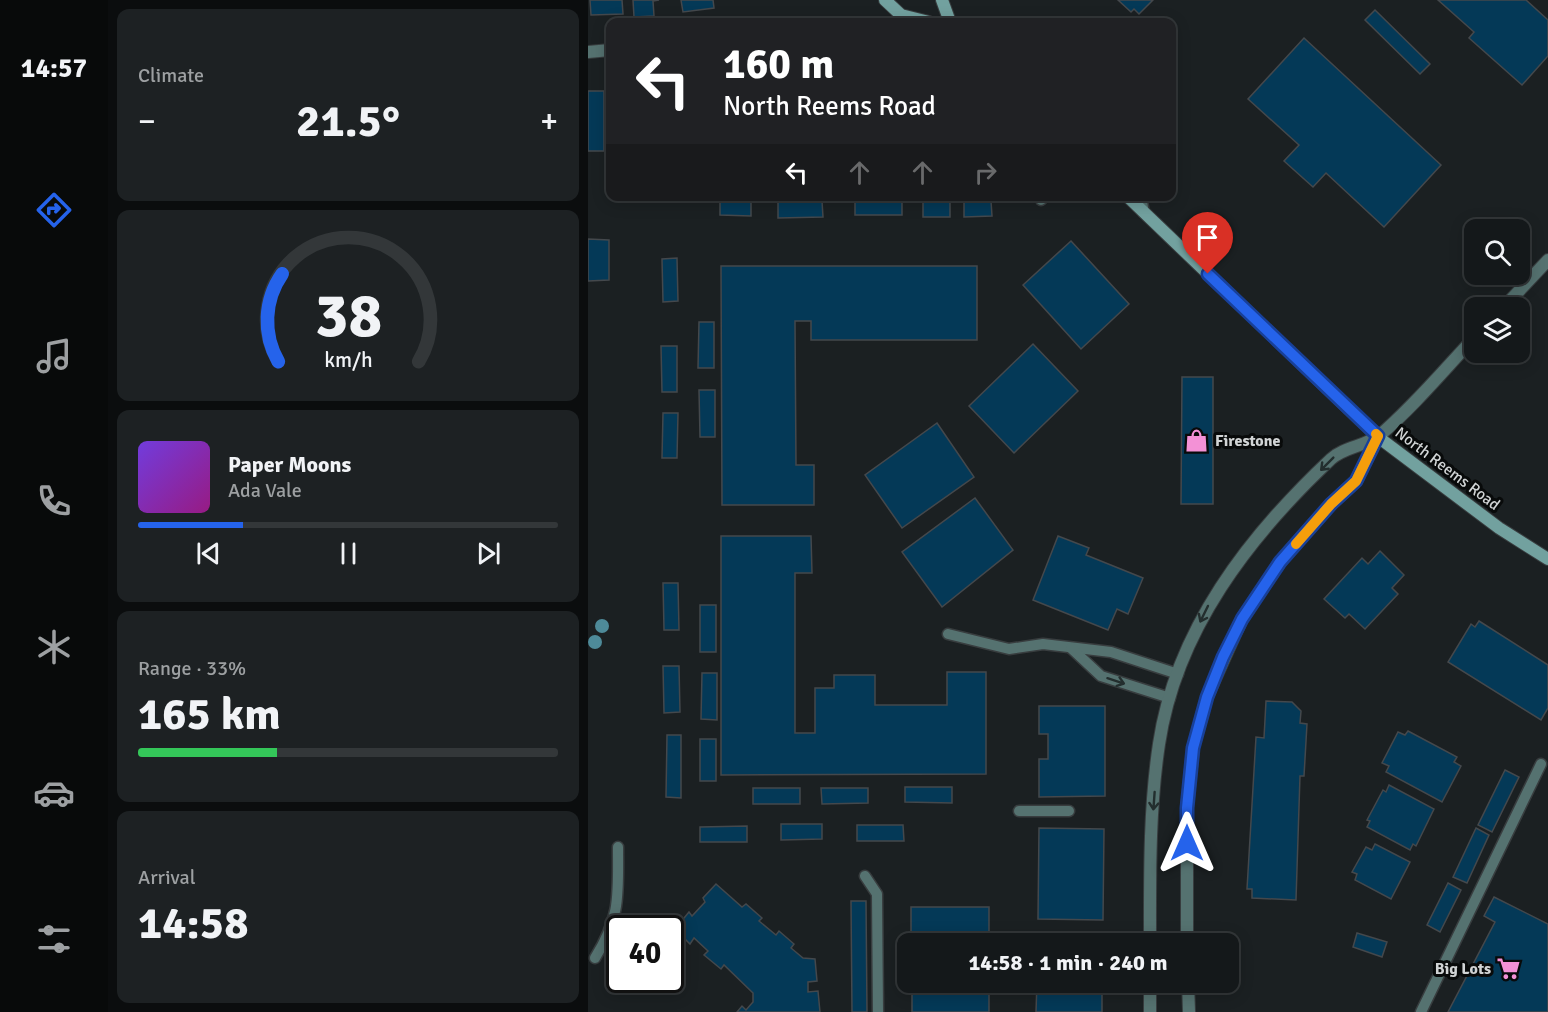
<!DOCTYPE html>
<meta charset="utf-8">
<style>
body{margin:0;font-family:Signika,sans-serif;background:#1d2123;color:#f1f3f6;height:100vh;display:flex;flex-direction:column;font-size:22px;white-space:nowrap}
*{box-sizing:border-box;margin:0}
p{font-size:20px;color:#9da0a2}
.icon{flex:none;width:33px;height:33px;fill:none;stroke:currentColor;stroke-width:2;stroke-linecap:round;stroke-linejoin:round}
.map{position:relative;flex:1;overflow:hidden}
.side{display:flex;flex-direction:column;gap:9px;padding:9px;background:#0b0d0e;width:480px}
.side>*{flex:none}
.top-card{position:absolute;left:18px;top:18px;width:570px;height:183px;border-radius:12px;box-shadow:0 3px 15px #0003,0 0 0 2px #333739;background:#202124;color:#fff;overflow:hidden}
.controls{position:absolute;left:876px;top:219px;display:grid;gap:12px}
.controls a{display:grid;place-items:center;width:66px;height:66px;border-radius:12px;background:#14181a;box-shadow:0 3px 15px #0003,0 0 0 2px #333739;font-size:30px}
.speed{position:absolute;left:18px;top:915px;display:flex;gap:12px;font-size:30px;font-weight:700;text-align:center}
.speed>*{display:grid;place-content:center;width:78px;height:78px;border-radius:50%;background:#14181a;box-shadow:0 3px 15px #0003,0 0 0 2px #333739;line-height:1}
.speed .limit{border:3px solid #111;border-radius:9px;background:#fff;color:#111}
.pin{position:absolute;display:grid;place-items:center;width:51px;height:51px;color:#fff;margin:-62px -26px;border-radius:50% 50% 50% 0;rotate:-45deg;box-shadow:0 0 6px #0007}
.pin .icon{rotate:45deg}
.me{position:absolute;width:66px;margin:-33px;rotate:0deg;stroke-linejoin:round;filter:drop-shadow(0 0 4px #0008)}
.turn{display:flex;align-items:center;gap:21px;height:126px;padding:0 18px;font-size:27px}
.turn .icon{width:78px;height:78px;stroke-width:2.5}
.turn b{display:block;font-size:42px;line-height:51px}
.lanes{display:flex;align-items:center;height:57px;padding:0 18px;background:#0003;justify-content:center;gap:30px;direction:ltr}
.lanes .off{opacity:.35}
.big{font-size:45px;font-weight:700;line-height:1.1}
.side .tile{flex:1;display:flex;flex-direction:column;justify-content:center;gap:9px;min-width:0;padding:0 21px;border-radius:12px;background:#1d2123}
.side .dial{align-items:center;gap:0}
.dial svg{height:156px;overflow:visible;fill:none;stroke:#333739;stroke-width:7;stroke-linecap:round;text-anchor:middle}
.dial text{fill:#f1f3f6;stroke:none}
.song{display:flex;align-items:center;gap:18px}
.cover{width:72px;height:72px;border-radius:9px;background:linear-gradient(135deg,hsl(260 70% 55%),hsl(310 70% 35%))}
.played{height:6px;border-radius:3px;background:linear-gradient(90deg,#2563eb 25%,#333739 25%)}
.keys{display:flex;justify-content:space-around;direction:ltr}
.heat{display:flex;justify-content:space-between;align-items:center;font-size:33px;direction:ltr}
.charge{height:9px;border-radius:4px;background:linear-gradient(90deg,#34c759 33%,#333739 0)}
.trip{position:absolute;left:309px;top:933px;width:342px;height:60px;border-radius:12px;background:#14181a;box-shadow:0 3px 15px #0003,0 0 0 2px #333739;font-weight:700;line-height:60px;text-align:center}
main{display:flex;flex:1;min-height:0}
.tabs{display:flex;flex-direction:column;width:108px;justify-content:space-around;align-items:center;background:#080a0a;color:#9da0a2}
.tabs .icon{width:42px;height:42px}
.tabs .on{color:#2563eb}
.tabs b{font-size:27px;color:#f1f3f6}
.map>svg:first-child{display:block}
</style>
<main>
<nav class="tabs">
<b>14:57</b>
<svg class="icon on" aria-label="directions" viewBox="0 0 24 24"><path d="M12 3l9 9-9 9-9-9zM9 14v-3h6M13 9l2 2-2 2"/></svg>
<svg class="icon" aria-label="music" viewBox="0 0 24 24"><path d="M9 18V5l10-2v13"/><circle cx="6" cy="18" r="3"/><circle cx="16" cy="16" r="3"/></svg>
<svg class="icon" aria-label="phone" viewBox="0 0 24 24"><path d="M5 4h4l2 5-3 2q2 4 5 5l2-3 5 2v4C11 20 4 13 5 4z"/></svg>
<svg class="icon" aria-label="climate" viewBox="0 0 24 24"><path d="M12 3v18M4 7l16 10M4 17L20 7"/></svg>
<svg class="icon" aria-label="car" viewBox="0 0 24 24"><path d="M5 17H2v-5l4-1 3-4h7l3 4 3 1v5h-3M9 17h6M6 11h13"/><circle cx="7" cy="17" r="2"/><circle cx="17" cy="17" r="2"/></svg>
<svg class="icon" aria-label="filters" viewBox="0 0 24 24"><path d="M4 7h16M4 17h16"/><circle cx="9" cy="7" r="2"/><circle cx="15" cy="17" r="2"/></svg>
</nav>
<section class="side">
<div class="tile"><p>Climate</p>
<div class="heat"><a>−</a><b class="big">21.5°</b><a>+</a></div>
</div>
<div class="tile dial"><svg viewBox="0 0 100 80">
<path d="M14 69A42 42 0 1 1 86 69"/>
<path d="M14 69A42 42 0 0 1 16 24" stroke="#2563eb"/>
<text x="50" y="56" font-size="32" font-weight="700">38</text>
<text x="50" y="72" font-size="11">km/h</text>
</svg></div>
<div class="tile">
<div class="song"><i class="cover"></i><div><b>Paper Moons</b><p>Ada Vale</p></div></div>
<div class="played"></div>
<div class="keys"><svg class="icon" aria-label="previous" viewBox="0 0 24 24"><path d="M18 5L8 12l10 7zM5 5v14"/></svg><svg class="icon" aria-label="pause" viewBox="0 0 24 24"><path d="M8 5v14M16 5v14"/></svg><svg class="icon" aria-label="next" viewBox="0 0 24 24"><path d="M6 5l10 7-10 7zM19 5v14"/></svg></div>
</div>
<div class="tile"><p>Range · 33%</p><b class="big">165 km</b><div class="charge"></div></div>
<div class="tile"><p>Arrival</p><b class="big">14:58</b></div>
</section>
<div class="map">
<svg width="960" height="1012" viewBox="0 0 960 1012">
<rect width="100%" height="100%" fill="#1b2022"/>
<g fill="#043957" stroke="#44484c" stroke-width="1.5">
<path d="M2 0H34L35 14 3 15Z"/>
<path d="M45 0H71L65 1 66 16 46 17Z"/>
<path d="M93 0H125L126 8 95 12Z"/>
<path d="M530 0H565L551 14 546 9 543 12Z"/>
<path d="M850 0H938L960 20V56L934 85 881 38 886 32Z"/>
<path d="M787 10 842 64 832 74 777 20Z"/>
<path d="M716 38 853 165 796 227 738 173 725 187 696 161 711 145 660 99Z"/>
<rect x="0" y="91" width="16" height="60"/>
<path d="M132 200 163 201V216L132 215Z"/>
<rect x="267" y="200" width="47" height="15"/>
<path d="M234 201 235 217 190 218V202Z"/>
<rect x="335" y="201" width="27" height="16"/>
<path d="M376 201H403L404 216 376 217Z"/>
<path d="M0 239 21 240V280L0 281Z"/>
<path d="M483 241 541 304 493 349 435 285Z"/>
<path d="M89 258 90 301 75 302 74 259Z"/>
<path d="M133 266H389V340H223V321H207L208 465H226V505H134Z"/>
<path d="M111 322H126V368H110Z"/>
<path d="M445 344 490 391 426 453 381 406Z"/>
<path d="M73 346H89V392H74Z"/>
<path d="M594 377H625V504H593Z"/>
<path d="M111 390H127V437H112Z"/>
<path d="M75 413H90L89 458H74Z"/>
<path d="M349 423 386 477 314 528 277 475Z"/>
<path d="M387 498 425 550 354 607 314 552Z"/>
<path d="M133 536H223L224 573H207V733H227V688H246V675H287V705H359V672H398V774L133 775Z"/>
<path d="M470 536 501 548 498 555 555 578 540 614 529 609 520 630 445 600Z"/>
<path d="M792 551 816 575 804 588 810 594 777 629 761 614 757 618 736 599 774 558 780 564Z"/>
<path d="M75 583H90L91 630H76Z"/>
<rect x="112" y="605" width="16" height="47"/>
<path d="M891 621 960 665V708L953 720 860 662 883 624 887 627Z"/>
<path d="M75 666H91L92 712 76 713Z"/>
<path d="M114 673H129V720L113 719Z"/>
<path d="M678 701 704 702 713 711 712 723 719 724 716 776H712L708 900 664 898V889H659L668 737 676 738Z"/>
<path d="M451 706H517V796L451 797V759H460V734H451Z"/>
<path d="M820 731 869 757 866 762 873 766 854 802 798 772 801 766 794 763 810 732 817 735Z"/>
<path d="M79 735H93V798L78 797Z"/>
<rect x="112" y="739" width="16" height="42"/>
<path d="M917 770 931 777 904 832 890 825Z"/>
<path d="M801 785 846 809 828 846 825 844 822 850 779 827 782 821 779 820 795 790 798 792Z"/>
<path d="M317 787H364V803L317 802Z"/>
<rect x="165" y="788" width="47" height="16"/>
<path d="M233 788H280V803L234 804Z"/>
<path d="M193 824H234V839L193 840Z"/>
<path d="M269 825H315L316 841H269Z"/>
<path d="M159 826V842H112V827Z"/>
<path d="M451 828 516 829 515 920 450 919Z"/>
<path d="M888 828 901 835 879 883 865 877Z"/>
<path d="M787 844 822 862 803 899 767 880 769 874 764 872 778 847 784 850Z"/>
<path d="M860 883 873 890 852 932 839 925Z"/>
<path d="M128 884 154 907 158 904 174 918 171 921 188 935 191 931 206 944 203 948 215 958 227 959 229 981 220 982V992L230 991 232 1012H149L154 1006 158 1010 165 1002V993L136 965 133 969 116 955 120 951 106 938 102 944 87 929 101 912 104 916 117 902 115 898Z"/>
<path d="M906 897 960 924V1012H860L907 922 896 916Z"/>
<path d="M263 901H278L279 1012H264Z"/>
<rect x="323" y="907" width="78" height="37"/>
<path d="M769 933 799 942 794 957 765 947Z"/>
<rect x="324" y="982" width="77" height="30"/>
<path d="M449 982H514V1012H448Z"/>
</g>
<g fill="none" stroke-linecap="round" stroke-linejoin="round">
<defs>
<g id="service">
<path d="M553 196 556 213"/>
<path d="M453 200 457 196"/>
<path d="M360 634 421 649 455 644 523 652 590 674"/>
<path d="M483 648 513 676 582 698"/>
<path d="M431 811H481"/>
<path d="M277 876 289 894 290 1012"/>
<path d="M7 958C33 916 30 895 30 847"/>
<path d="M833 1012 953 764"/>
</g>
<path id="minor" d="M0 52 22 50"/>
<g id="tertiary">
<path d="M915 308 960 260"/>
<path d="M562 944C562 878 561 810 571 744 588 630 661 536 743 459 756 447 778 446 792 435 826 406 856 370 886 338"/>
<path d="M599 944V808L605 748 619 697 654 619 692 562 743 504 768 481 790 437"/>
<path d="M562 982V1012"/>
<path d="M600 982 601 1012"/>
</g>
<g id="secondary">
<path d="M297 0 313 15 341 22"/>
<path d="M354 0 362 22"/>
<path d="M539 196 790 437 911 528 960 559"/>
</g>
</defs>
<use href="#service" stroke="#383d3f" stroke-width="13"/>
<use href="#minor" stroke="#383d3f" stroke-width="14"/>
<use href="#tertiary" stroke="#383d3f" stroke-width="14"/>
<use href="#secondary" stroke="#383d3f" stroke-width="14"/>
<use href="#service" stroke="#557270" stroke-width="10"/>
<use href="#minor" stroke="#557270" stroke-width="12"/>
<use href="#tertiary" stroke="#557270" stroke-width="12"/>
<use href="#secondary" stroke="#72a19f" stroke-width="12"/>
</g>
<g fill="#4e8a99">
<circle cx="14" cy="626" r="7"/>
<circle cx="7" cy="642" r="7"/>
</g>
<defs><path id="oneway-shaft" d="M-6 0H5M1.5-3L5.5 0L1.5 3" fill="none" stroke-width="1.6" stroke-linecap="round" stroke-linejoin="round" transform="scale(1.5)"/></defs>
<g stroke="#232e2e">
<use href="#oneway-shaft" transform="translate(739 464) rotate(135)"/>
<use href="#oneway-shaft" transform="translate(616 614) rotate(116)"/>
<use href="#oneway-shaft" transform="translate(528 681) rotate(18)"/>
<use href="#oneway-shaft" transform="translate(566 801) rotate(94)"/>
</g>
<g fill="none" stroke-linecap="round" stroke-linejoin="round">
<defs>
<path id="route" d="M599 843V808L605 748 619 697 635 657 654 619 692 562 743 504 768 481 790 436 620 274"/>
</defs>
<use href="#route" stroke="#184099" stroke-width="15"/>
<use href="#route" stroke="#2563eb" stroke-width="10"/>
<path stroke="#f59e0b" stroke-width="10" d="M708 544 743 504 768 481 790 436 788 434"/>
</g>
<defs>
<symbol id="shop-bare" viewBox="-9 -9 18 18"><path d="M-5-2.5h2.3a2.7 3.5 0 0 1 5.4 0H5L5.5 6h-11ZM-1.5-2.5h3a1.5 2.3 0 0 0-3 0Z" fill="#f391d6" stroke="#080a0a" stroke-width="2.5" paint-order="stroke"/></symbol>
<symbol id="supermarket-bare" viewBox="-9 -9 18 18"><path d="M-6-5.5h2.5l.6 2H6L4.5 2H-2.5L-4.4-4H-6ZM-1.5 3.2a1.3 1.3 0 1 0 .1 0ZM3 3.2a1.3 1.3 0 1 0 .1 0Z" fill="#f391d6" stroke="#080a0a" stroke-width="2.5" paint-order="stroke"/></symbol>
</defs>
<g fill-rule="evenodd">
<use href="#shop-bare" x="592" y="424" width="33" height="33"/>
<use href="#supermarket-bare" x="904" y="952" width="33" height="33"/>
</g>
<g text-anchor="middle" stroke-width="6" stroke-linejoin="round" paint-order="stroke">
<g font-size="16" font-weight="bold" fill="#d1d4d5" stroke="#080a0a" text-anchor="start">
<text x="627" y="446">Firestone</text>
<text x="903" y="974" text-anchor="end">Big Lots</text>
</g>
<g font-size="16" fill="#d1d4d5" stroke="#080a0a">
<text transform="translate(860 468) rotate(37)" y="6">North Reems Road</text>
</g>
</g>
</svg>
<div class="controls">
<a><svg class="icon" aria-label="search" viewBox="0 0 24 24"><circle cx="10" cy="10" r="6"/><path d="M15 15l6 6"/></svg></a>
<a><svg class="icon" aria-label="layers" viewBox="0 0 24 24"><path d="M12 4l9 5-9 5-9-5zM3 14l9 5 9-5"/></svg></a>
</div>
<div class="speed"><div class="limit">40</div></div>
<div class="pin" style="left:620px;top:274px;background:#d93025"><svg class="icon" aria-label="arrive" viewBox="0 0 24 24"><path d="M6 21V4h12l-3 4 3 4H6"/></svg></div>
<svg class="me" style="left:599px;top:843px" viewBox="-20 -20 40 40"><path d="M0-17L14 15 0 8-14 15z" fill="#2563eb" stroke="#fff" stroke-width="4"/></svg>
<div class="trip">14:58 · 1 min · 240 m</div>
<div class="top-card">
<div class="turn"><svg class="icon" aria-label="left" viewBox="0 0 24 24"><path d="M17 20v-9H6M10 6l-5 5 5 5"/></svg><div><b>160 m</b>North Reems Road</div></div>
<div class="lanes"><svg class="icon" aria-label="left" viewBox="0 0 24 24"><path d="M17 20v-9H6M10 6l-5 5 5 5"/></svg><svg class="icon off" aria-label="ahead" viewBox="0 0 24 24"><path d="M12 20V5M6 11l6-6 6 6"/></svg><svg class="icon off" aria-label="ahead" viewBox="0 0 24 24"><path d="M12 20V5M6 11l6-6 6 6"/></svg><svg class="icon off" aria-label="right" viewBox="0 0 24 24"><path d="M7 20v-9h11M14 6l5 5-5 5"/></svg></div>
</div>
</div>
</main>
